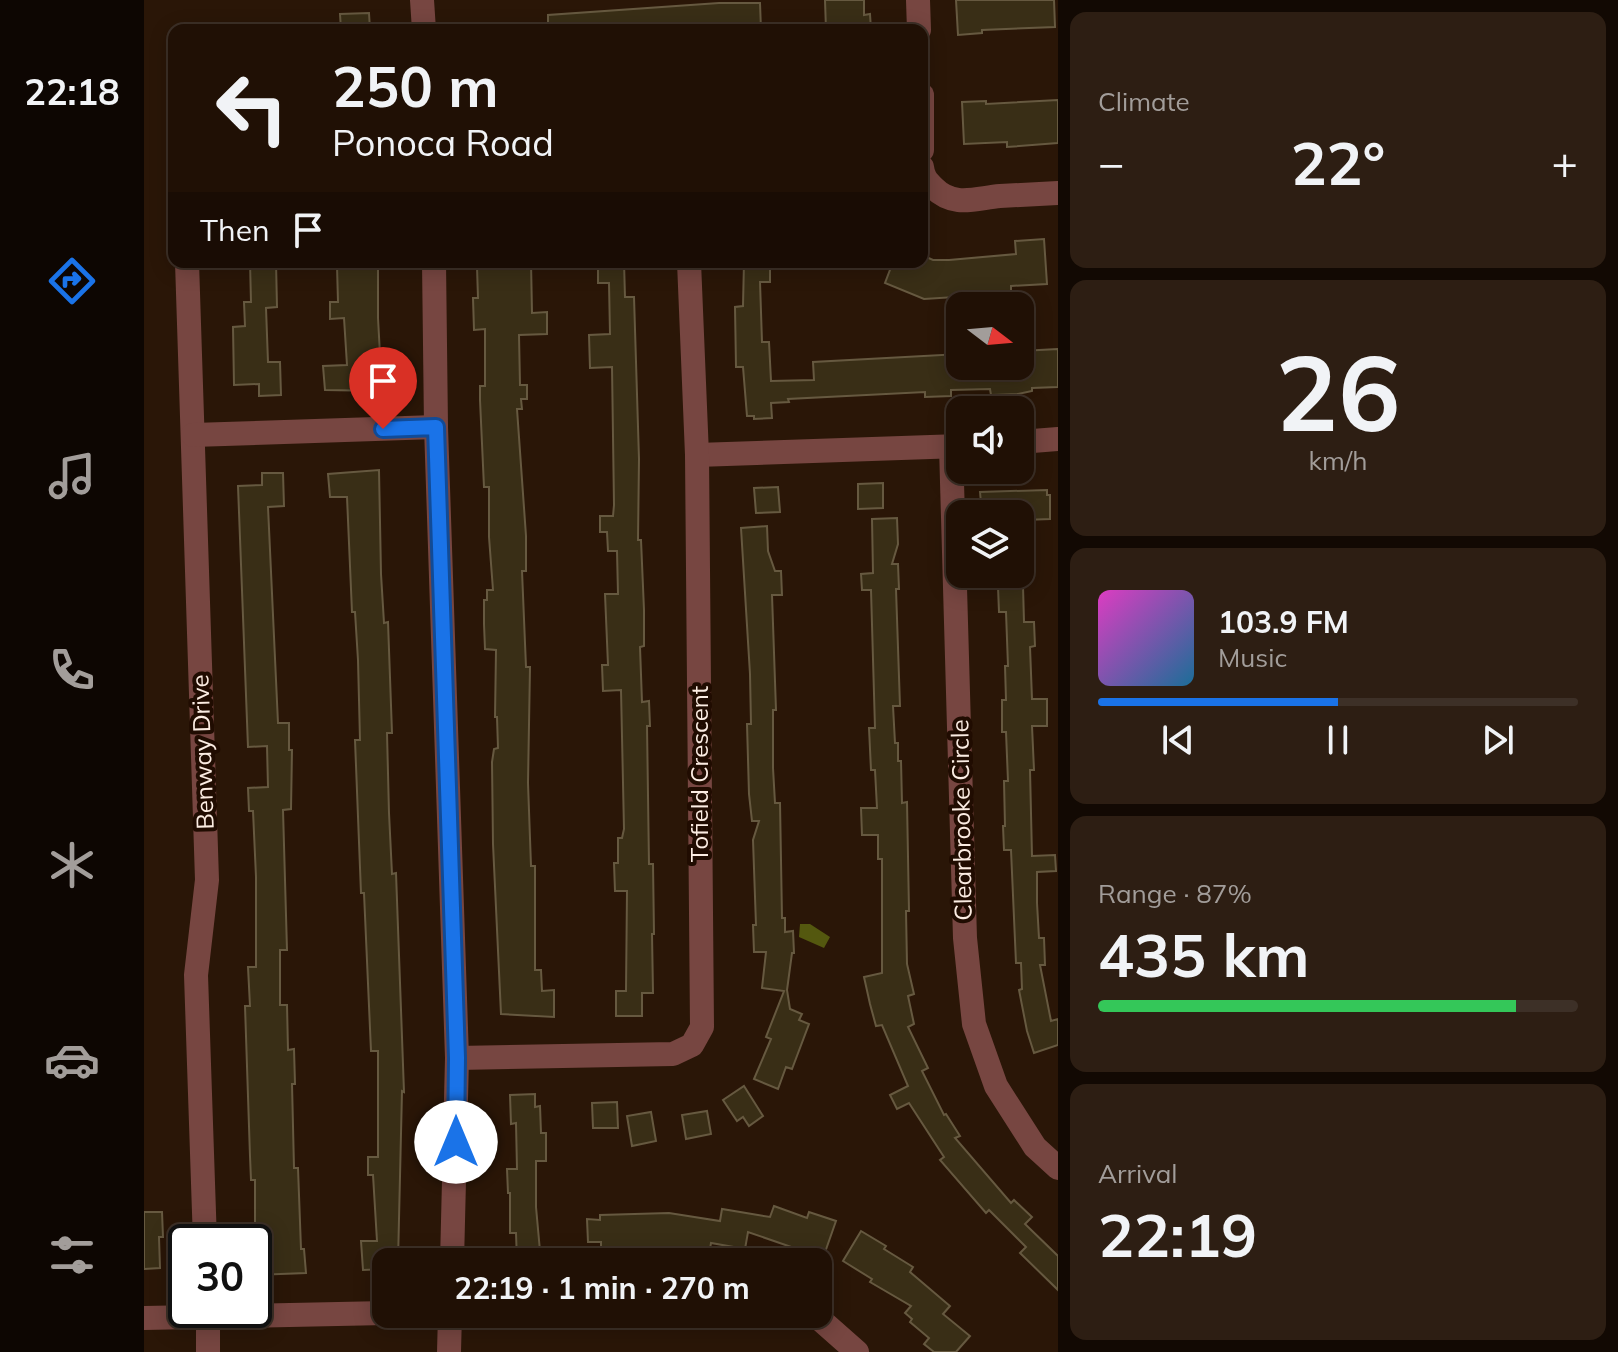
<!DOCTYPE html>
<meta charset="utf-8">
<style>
body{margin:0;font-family:Mulish,sans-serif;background:#2d1e13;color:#f1f3f6;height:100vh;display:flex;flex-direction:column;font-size:30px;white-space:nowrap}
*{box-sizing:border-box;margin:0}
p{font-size:26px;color:#a29d9a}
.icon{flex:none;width:44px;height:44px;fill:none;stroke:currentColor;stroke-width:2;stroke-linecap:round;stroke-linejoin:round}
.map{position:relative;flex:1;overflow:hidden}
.details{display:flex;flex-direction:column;gap:12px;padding:12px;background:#120903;width:560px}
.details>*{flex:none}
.top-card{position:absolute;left:24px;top:24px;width:760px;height:244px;border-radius:16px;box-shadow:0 4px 20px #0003,0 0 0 2px #3d3027;background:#201005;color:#f1f3f6;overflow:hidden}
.needle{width:52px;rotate:106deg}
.fabs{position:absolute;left:802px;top:292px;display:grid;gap:16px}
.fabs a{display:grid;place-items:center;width:88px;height:88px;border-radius:16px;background:#201005;box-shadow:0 4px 20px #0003,0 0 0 2px #3d3027;font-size:40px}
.speed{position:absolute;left:24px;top:1224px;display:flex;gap:16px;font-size:40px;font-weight:700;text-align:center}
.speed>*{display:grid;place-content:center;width:104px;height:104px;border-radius:50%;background:#201005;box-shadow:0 4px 20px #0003,0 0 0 2px #3d3027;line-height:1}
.speed .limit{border:4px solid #111;border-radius:12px;background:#fff;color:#111}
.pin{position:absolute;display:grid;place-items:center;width:68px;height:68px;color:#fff;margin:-82px -34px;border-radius:50% 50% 50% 0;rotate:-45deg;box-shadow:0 0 8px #0007}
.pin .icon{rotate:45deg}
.me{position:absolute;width:88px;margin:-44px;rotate:0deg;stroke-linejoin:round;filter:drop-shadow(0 0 6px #0008)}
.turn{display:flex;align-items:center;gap:28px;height:168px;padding:0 32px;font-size:36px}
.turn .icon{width:104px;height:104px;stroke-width:2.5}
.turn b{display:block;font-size:56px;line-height:68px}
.then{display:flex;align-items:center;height:76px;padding:0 32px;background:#0003;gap:16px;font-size:30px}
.big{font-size:60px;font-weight:700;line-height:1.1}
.details .widget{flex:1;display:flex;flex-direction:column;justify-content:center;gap:12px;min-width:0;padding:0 28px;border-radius:16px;background:#2d1e13}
.details .dial{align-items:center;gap:0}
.dial b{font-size:104px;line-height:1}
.song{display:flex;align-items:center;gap:24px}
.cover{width:96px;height:96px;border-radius:12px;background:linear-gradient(135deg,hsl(310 70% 55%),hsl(200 70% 35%))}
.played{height:8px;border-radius:4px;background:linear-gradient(90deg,#1a73e8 50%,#3d3027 50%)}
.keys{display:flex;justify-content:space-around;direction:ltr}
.heat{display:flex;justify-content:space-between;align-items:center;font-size:44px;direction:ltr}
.charge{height:12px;border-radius:6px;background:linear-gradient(90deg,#34c759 87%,#3d3027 0)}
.trip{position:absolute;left:228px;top:1248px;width:460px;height:80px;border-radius:16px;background:#201005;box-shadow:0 4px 20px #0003,0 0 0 2px #3d3027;font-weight:700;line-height:80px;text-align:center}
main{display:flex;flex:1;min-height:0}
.tab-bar{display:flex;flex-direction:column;width:144px;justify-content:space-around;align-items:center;background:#0d0602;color:#a29d9a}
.tab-bar .icon{width:56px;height:56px}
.tab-bar .selected{color:#1a73e8}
.tab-bar b{font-size:36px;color:#f1f3f6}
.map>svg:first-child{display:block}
</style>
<main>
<nav class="tab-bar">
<b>22:18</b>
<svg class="icon selected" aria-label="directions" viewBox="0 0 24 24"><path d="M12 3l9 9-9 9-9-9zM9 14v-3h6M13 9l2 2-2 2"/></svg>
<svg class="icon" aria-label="music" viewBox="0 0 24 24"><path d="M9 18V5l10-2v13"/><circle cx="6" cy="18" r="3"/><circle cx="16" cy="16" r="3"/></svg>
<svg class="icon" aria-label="phone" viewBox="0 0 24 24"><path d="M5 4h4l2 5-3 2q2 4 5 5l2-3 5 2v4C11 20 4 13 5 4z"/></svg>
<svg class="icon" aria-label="climate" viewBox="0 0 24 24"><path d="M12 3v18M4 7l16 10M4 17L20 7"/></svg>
<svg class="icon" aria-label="car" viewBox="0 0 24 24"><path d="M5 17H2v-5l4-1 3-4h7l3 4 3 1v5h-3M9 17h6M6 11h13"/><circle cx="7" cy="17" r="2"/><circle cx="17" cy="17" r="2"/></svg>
<svg class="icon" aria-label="filters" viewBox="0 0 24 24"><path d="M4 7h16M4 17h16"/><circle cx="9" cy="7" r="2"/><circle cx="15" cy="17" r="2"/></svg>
</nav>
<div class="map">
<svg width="914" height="1352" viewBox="0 0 914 1352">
<rect width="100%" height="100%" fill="#2a1607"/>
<path fill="#54580f" d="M656 924H666L686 937 680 948 655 937Z"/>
<g fill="#392e16" stroke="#665940" stroke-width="2">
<path d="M681 0H720V15L726 14 727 30H682Z"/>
<path d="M812 0H910L911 27 838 30V33L814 35Z"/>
<path d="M575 3H616L617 30H404V15Z"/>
<path d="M225 13 226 30H197L196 14Z"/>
<path d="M914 100V143L863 147V142L820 144 818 102 842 101V104Z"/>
<path d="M900 239 903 284 867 286V293L838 295V306H811V297L780 299 741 283 749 262H778V255L789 260H805L872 254 871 241Z"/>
<path d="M106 262H132L133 307 122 308 124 362H136L137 395 115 396V384L90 385 89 327 101 326 100 302H107Z"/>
<path d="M198 262H234V318L238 391 181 390 179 366 203 365 200 318 186 319V302H194L193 266H198Z"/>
<path d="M359 262H387L388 313 403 312V334L375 335 376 385H383V399H377L378 409H373L382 536V571H378L382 667H386L384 783 387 866H391V970H397L398 991 410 990V1017L357 1014 349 844 348 762 350 749 354 748 353 717H351L352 650 341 649 340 624V600H343V590H349L345 537V487H340L336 400V386H341V329L330 330 329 298H334L333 267 359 266Z"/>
<path d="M454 262H480L481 297H490L495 459 494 540H497L500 610V646L496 647 498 702 505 701 506 726H503L505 864H509L510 934H508L509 993H498V1016H472V991H482L483 891H471L470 863H474V838H478L480 829 477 690 459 691 458 665H464L461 594H474L473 551H464L463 532H456V516H469L470 505 468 367 446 368 445 335 466 334 465 283H454Z"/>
<path d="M600 262H626V282H616L618 342H625L627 381 670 380 669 362 816 354V366H878L877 351 914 349V387L888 388V391L874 394 847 395 846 389 807 390V396L781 397V392L644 399 645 402 627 403 628 418 610 419V416H603L599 367H592L591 307 599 306Z"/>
<path d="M235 470 237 574 240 623 244 622 248 733H243L245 813 248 874 252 873 260 1092 258 1091 254 1262H242V1269L219 1270 217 1241H233L229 1175H224V1157H234V1051H227L220 893H217L211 740H216L214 660 211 612H208L203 497H186L184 474Z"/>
<path d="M118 473H139L140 506 124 507 134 723H145V750H148L147 809 139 810 143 950H136V1005H143L144 1050 150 1049 151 1084H148L150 1168H154L157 1249H160L162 1273 111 1275V1180H107L106 1156 101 1006H106L104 967H112V877L109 811H105L104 788 124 787 123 746 104 747 94 486 118 485Z"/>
<path d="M739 483V508L714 509V484Z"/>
<path d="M634 487 636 512 612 513 610 488Z"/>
<path d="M903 490V495H906V519L880 520V514H838L836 492Z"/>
<path d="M753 518 754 544 748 564H754L755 589H752L756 706H749L751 743H754V761H757L758 803 763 802 765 911H762L763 964 770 994 764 996 770 1024 764 1027 784 1068 778 1071 800 1115 802 1114 816 1136 811 1138 867 1203 870 1200 888 1217 881 1224 914 1256V1290L876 1253 882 1247 845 1210 842 1213 796 1160 800 1157 765 1103 753 1109 746 1095 764 1086 738 1025 732 1026 726 1004 720 977 738 973V859H734V835H718L717 808H733L731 770H727L725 728H731L727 590H718L717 574 729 573 728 519Z"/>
<path d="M623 526 624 551 631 571H637L638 595H628L632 710H629V768L631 803H636L638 918H641V932L649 931 650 953H648L643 990 646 1009 658 1014 655 1020 665 1024 648 1069 642 1067 634 1089 610 1079 627 1039 622 1037 640 991 618 988 622 952H610L609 925H612L609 840 615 821H608L605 794 603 724H607L606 674 597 528Z"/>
<path d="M879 586 880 622H890L891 646 886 647 888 699H903V726H888L890 770H886L888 856 911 855 912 871 893 872V903L895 938H900L901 965H896L907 1021 914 1019V1045L890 1053 883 1031 875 990 878 989 877 963H872L867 850H860L859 826H861L860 781H864L862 732H858V700H862L861 666H864L862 612H855L854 587Z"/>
<path d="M600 1086 619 1116 605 1126 599 1117 593 1121 579 1100Z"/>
<path d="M391 1094V1107L396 1106 397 1133H402V1161H392V1207L397 1262H373L372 1233H366V1193H364L363 1169H373L372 1123 367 1124 366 1095Z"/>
<path d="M473 1102 474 1128H449L448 1103Z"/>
<path d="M563 1111 567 1134 542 1139 538 1115Z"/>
<path d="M507 1112 512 1141 488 1146 483 1116Z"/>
<path d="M630 1206 663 1218 665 1212 692 1221 679 1258 604 1232 601 1249 567 1243 565 1255 537 1250 520 1251V1257L457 1259V1242H444L443 1219 456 1220V1215L525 1213 576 1221 578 1209 626 1217Z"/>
<path d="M0 1212H18L19 1237H15L16 1268 0 1269Z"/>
<path d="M717 1231 742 1246 740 1249 769 1267 766 1272 806 1306 799 1314 826 1336 812 1352H790L780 1344 785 1338 766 1322 768 1319 761 1313 767 1306 726 1282 728 1279 699 1261Z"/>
</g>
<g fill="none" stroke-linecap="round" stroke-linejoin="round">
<g stroke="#774641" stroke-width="24">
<path d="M278 0 280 30"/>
<path d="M774 0 775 30"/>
<path d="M778 95V150"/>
<path d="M778 167C779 177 783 181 790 188 810 208 832 198 856 196 876 195 895 194 914 193"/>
<path d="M43 262 63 880 52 975 61 1242"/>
<path d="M290 262 292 427 313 1058 308 1262"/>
<path d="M49 435 292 427"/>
<path d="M876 442 914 439"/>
<path d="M807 447 821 938 830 1024 852 1086 891 1147 914 1168"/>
<path d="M553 455 816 446"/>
<path d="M313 1058 529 1054 548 1045 558 1027 553 455 545 262"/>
<path d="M670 1314 713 1352"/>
<path d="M0 1318 242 1313"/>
<path d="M64 1352V1310"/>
<path d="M305 1352 306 1314"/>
</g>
</g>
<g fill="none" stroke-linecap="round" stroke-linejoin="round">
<defs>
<path id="route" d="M239 429 292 427 313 1058 312 1142"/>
</defs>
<use href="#route" stroke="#114b97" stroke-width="20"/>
<use href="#route" stroke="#1a73e8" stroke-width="14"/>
</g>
<g text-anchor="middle" stroke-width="8" stroke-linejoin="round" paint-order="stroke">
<g font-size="24" fill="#fbece2" stroke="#200c01">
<text transform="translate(59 752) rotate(-92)" y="8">Benway Drive</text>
<text transform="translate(556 774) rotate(-90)" y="8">Tofield Crescent</text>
<text transform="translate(818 820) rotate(-91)" y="8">Clearbrooke Circle</text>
</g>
</g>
</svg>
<div class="fabs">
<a><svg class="needle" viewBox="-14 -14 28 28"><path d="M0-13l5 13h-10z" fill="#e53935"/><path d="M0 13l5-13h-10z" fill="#a29d9a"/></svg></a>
<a><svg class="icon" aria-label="sound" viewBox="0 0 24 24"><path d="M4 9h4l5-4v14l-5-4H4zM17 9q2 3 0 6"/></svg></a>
<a><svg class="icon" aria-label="layers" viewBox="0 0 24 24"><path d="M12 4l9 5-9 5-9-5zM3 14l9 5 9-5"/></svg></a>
</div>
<div class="speed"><div class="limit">30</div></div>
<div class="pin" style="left:239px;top:429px;background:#d93025"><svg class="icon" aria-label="arrive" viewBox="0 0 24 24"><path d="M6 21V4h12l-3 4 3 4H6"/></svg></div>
<svg class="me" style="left:312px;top:1142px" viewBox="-20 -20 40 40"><circle r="19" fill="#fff"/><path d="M0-13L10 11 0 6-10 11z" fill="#1a73e8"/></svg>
<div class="trip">22:19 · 1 min · 270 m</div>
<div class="top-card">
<div class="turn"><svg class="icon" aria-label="left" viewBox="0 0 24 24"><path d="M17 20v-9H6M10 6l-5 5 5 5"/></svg><div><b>250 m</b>Ponoca Road</div></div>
<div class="then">Then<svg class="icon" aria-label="arrive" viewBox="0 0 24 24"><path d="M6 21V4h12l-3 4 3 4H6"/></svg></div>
</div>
</div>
<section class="details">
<div class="widget"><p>Climate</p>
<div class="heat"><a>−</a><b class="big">22°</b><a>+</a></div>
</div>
<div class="widget dial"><b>26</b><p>km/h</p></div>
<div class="widget">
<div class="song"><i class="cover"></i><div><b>103.9 FM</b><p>Music</p></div></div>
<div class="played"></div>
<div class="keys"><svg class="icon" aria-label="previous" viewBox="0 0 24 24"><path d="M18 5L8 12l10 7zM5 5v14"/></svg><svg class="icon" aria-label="pause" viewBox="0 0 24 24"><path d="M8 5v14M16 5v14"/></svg><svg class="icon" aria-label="next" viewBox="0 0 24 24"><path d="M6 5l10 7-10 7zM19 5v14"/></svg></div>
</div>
<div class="widget"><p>Range · 87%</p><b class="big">435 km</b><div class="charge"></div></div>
<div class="widget"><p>Arrival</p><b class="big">22:19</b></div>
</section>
</main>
